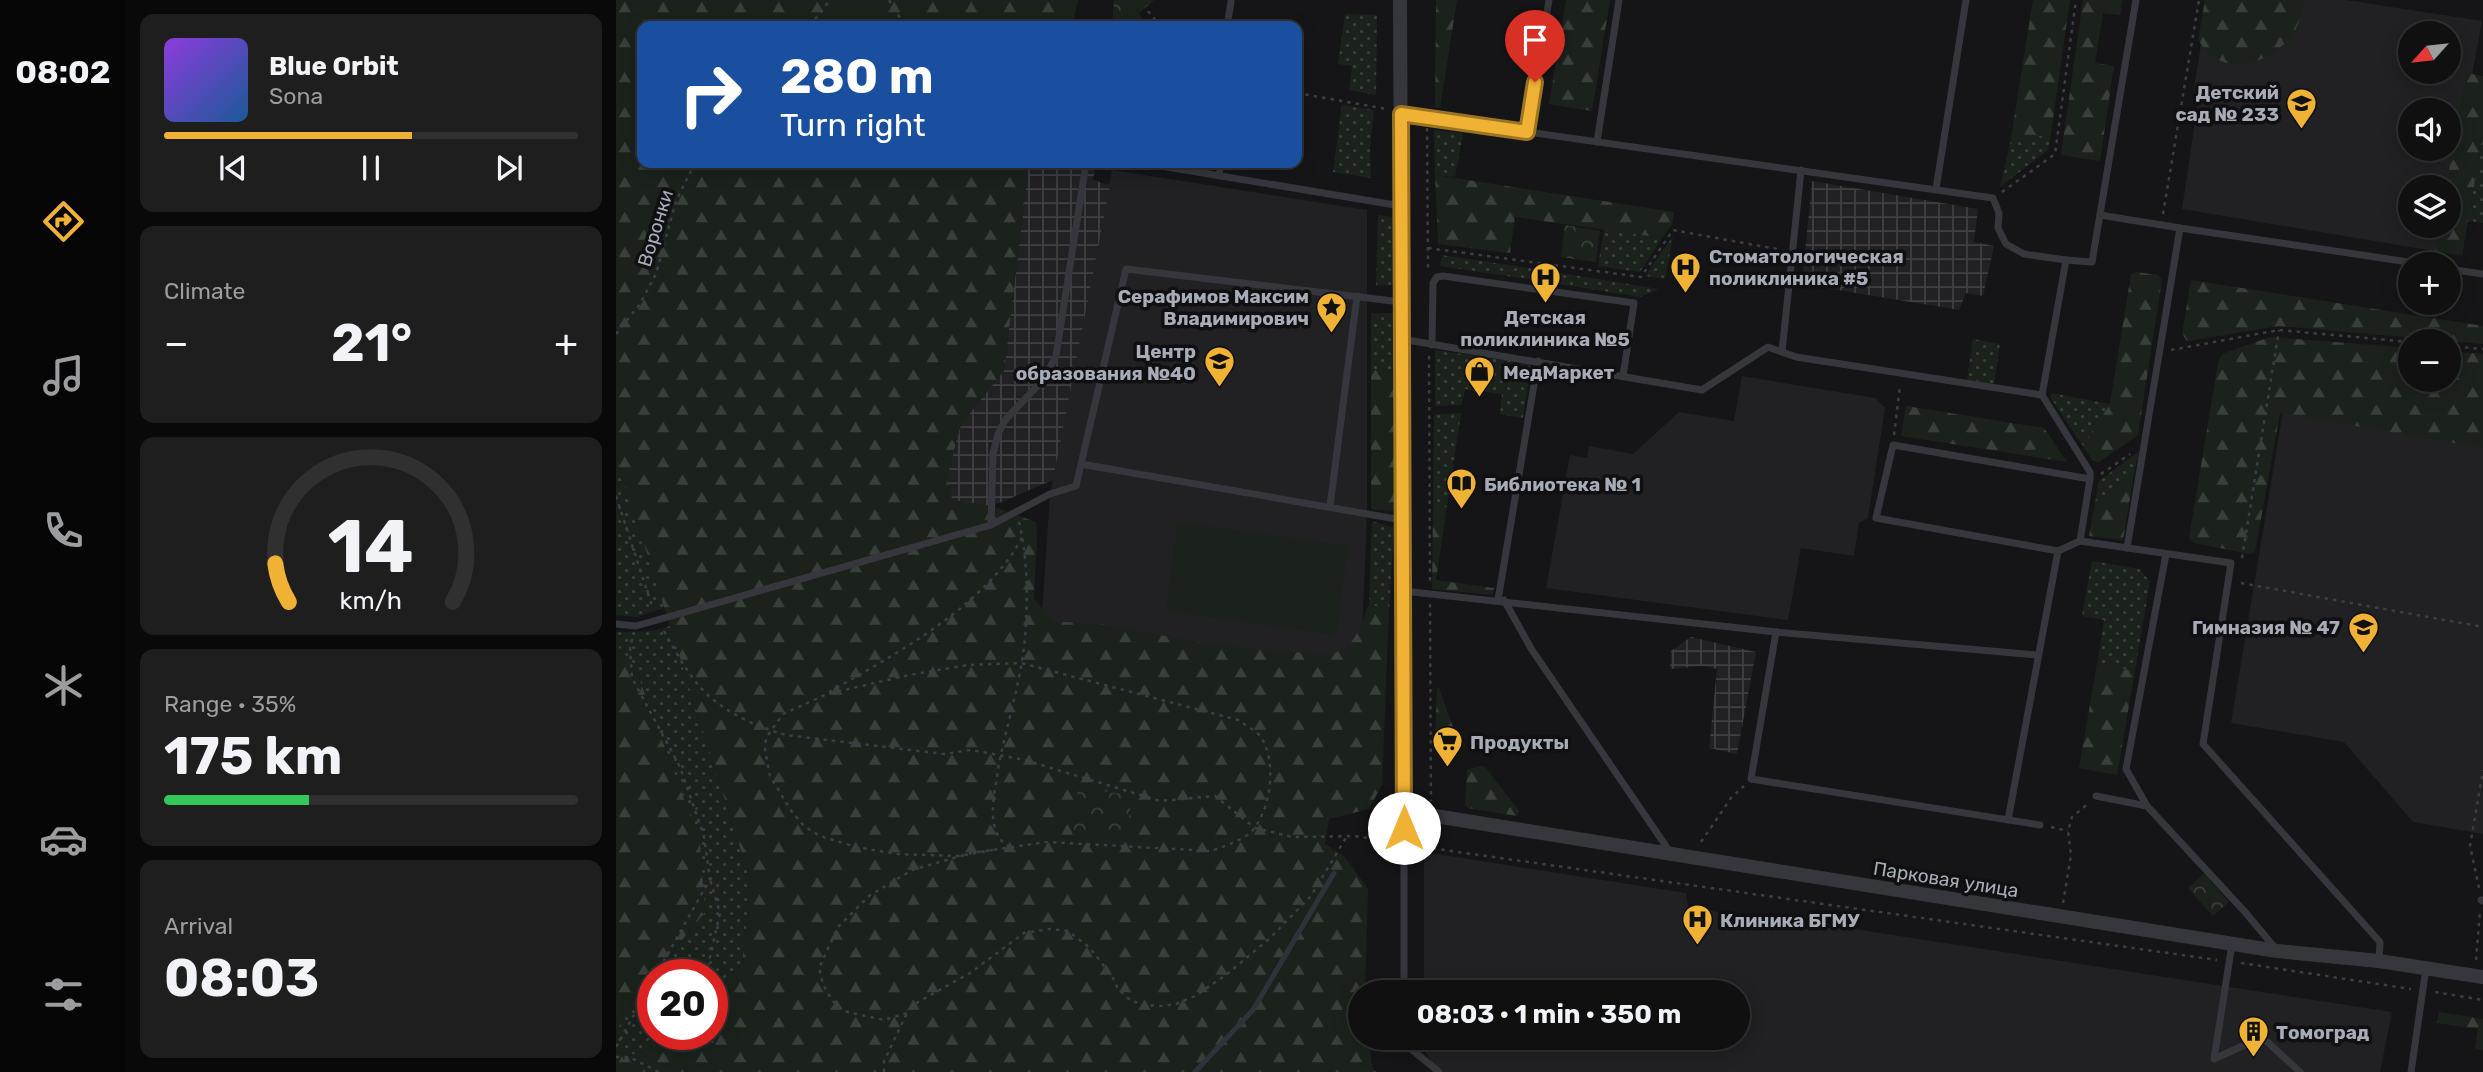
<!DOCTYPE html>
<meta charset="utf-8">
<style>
body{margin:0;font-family:Rubik,sans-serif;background:#1e1e1f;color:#f1f3f6;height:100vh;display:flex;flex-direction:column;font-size:26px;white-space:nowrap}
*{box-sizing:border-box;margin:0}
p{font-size:23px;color:#9c9d9f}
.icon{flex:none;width:38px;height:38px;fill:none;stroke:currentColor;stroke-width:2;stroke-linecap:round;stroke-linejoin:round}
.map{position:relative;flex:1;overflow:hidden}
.details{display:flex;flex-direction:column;gap:14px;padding:14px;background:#090909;width:490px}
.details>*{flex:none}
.banner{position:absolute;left:21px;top:21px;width:665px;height:147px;border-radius:14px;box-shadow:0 4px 18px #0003,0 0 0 2px #303031;background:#1a4fa0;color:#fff;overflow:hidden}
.needle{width:46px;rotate:243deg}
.tools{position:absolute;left:1782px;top:21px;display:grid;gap:14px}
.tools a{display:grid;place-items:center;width:63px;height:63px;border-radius:50%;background:#101011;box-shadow:0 4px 18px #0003,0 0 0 2px #303031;font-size:35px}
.speed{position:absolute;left:21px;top:959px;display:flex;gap:14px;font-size:35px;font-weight:700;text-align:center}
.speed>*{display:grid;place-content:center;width:91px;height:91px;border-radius:50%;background:#101011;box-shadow:0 4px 18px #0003,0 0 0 2px #303031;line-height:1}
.speed .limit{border:10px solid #d22;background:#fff;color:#111}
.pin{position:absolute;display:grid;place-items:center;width:60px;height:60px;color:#fff;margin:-72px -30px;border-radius:50% 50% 50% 0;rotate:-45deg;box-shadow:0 0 7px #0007}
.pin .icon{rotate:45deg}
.me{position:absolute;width:77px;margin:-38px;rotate:0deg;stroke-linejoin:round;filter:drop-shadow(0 0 5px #0008)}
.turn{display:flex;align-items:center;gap:24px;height:147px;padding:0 28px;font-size:32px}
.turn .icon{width:91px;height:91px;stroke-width:2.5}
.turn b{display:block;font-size:49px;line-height:60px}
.big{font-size:52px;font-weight:700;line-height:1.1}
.details .tile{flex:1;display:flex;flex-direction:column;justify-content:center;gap:10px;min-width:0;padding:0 24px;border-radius:14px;background:#1e1e1f}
.details .dial{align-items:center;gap:0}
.dial svg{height:182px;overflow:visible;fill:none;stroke:#303031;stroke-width:7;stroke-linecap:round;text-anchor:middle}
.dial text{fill:#f1f3f6;stroke:none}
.song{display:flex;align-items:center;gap:21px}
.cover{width:84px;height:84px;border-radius:10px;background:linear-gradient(135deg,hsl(270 70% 55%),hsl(210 70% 35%))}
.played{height:7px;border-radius:4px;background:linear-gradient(90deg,#f0b234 60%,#303031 60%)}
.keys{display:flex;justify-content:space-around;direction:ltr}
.heat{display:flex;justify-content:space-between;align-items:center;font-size:38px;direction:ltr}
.charge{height:10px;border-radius:5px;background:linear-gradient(90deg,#34c759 35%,#303031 0)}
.trip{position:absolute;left:732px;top:980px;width:402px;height:70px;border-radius:35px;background:#101011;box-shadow:0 4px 18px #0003,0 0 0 2px #303031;font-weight:700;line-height:70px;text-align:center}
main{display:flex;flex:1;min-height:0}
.tabs{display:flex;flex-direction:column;width:126px;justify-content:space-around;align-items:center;background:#060607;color:#9c9d9f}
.tabs .icon{width:49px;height:49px}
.tabs .on{color:#f0b234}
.tabs b{font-size:32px;color:#f1f3f6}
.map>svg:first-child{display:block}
</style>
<main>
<nav class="tabs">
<b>08:02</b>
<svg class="icon on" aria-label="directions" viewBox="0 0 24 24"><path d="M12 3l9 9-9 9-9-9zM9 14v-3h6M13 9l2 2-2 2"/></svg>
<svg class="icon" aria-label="music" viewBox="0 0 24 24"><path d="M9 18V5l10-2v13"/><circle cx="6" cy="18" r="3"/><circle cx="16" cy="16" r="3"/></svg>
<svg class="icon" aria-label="phone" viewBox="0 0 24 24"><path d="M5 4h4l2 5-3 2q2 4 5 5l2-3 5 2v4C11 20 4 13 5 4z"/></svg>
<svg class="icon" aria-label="climate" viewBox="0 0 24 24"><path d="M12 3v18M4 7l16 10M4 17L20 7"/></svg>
<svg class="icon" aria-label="car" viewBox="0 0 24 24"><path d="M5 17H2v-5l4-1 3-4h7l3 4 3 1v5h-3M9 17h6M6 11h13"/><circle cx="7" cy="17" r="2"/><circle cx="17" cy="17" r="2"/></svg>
<svg class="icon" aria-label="filters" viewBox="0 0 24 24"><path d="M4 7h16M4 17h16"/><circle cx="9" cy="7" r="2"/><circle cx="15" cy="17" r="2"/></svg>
</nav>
<section class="details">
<div class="tile">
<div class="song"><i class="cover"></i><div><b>Blue Orbit</b><p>Sona</p></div></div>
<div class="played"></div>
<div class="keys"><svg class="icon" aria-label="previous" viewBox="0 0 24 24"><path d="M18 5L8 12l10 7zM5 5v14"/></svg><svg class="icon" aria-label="pause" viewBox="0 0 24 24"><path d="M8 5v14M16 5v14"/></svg><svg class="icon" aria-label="next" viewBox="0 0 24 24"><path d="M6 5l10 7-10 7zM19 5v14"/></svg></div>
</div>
<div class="tile"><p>Climate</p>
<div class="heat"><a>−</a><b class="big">21°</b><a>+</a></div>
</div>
<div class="tile dial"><svg viewBox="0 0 100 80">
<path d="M14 69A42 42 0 1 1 86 69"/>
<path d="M14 69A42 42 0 0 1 8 52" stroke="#f0b234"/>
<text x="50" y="56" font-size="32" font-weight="700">14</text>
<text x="50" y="72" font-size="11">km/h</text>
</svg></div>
<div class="tile"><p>Range · 35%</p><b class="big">175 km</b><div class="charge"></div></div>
<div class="tile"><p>Arrival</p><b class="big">08:03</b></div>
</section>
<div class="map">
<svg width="1867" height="1072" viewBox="0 0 1867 1072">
<defs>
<pattern id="industrial-grid" width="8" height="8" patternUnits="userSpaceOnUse" patternTransform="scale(1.75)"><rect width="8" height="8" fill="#212124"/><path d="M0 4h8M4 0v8" fill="none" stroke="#3e3f42"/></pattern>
<pattern id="grass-dots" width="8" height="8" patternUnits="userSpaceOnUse" patternTransform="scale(1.75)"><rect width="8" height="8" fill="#1b221c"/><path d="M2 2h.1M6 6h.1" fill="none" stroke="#393f3b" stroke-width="1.8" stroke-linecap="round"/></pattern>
<pattern id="forest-firs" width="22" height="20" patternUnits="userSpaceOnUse" patternTransform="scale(1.75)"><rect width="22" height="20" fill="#1b221c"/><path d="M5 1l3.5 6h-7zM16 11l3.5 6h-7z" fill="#393f3b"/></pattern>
<pattern id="park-crowns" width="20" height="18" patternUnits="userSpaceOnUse" patternTransform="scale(1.75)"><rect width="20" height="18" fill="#1b221c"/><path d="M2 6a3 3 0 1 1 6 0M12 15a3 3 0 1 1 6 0" fill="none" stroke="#393f3b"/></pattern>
</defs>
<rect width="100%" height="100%" fill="#151517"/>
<g fill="#212124" fill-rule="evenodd">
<path d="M1592 0H1730L1866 21 1832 206V187H1794V226H1829L1824 252 1566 209 1582 102 1578 88ZM1794 33H1832V72H1794ZM1794 110H1832V149H1794Z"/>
<path d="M496 170 751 210V514L744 685 425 629 434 494Z"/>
<path d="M1673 375 1867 408V834L1797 822 1728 742 1615 723Z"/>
<path d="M1126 376 1259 398 1269 408 1252 518 1243 523 1238 556 1185 548 1172 620 930 588 954 455 971 458 973 446 1017 454 1063 412 1118 421Z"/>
<path d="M808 852 1070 893 1072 906 1181 928 1186 921 1776 1012 1764 1072H822L808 1050V1038H1122V992H808Z"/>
</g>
<g fill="url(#industrial-grid)">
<path d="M413 163H480L477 180 494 185 437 480 376 506 336 500 331 476 345 424 388 370Z"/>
<path d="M1196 181 1362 209 1358 242 1378 246 1367 296 1350 293 1343 310 1186 284Z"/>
<path d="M1075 637 1140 652 1121 754 1093 748 1101 669 1086 666 1054 669 1055 651Z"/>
</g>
<g fill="url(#grass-dots)">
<path d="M729 14 761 15 760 95 733 90 736 66 722 64Z"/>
<path d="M726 105 758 110 754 148 755 178 717 172Z"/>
<path d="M818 130 847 133 839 177 819 175Z"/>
<path d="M1435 133 1432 150 1384 187 1394 144Z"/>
<path d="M1867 134V223L1852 221Z"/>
<path d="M762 215 776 217 780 221V280L776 285 760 286Z"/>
<path d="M988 229 1046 238 1024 272 982 266Z"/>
<path d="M1057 236 1049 279 1029 276Z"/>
<path d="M826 255 920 269 918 280 824 266Z"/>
<path d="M932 271 1043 289 1024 297 930 282Z"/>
<path d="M755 313H777L780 318 779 370H755Z"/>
<path d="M1357 339 1384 344 1378 384 1351 380Z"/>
<path d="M819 350 915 364 907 418 884 414 886 394 849 389 846 405 819 406Z"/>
<path d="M1435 393 1494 404 1470 443 1469 449 1434 397Z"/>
<path d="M845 413 831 507H817L818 414Z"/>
<path d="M1523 451 1518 474 1479 502 1483 481Z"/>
<path d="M0 456 48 608 21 617 0 615Z"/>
<path d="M756 521 778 528 773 610 753 604Z"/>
<path d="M1476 561 1524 569 1534 582 1519 671 1481 664 1488 620 1466 616Z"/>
<path d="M54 626 135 882 126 964 96 1000V975H38L89 912 84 842 23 678 0 643V632L36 631Z"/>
<path d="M37 976V1034H68L6 1059 1 1033 13 1005Z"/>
</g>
<g fill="url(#forest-firs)">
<path d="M0 0H219L211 14 213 21 226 26H26V163H413L388 371 345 424 331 476 336 500 376 506 420 522 421 540 418 598 436 621 491 625 587 643 710 655C741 649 742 630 753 604L773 610 766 785 753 809 713 819 709 844 728 856 752 889 749 992H744V1038H753L756 1066 760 1072H0V643L23 678 84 842 89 912 13 1005 1 1033 7 1059 68 1034H96V1000L126 964 135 882 0 456Z"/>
<path d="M265 0H462L456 26H280Z"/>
<path d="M820 0H841L824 108H819Z"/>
<path d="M950 0H994L976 111 933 104Z"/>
<path d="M1417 0H1454L1435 133 1394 144Z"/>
<path d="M1467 0H1506L1504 15 1487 13 1479 63 1498 66 1484 161 1445 155Z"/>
<path d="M1589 0H1690C1686 12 1682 26 1676 37 1672 42 1664 47 1659 51 1630 71 1602 70 1582 40Z"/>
<path d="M1850 73 1867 76V134L1846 256 1819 251 1824 226H1832V187H1830Z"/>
<path d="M819 175 1058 212 1056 224 1046 238 899 217 894 253 822 244Z"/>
<path d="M1520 272 1542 275 1546 280 1522 435 1483 462 1477 461 1469 449V443L1494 404 1515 274Z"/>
<path d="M1575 280 1867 326V344L1663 326 1571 341 1566 334Z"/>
<path d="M1654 337 1794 348V380H1832V351L1867 354V448L1664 413 1639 552 1633 554 1579 543 1573 538 1602 363 1606 354Z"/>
<path d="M755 370H779V511L755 509Z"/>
<path d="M1290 406 1428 428 1451 462 1285 436Z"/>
<path d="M1518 474 1507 540 1473 536 1479 502Z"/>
<path d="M817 507H831L820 580 878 588 877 595 816 589Z"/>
<path d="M1481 664 1519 671 1501 775 1463 768Z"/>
<path d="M821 687 823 688 838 730 833 743H819Z"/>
<path d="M865 766 869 767 903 811 901 816 852 808 849 805 851 770Z"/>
<path d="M1823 1012 1867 1019V1050L1859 1049 1862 1029 1821 1023Z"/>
</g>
<g fill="url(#park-crowns)">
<path d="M498 0H538L523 13 529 26H496Z"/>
<path d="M949 225 984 231 980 262 945 257Z"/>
<path d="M462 788 516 795 510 841 456 834Z"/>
<path d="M1588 874 1613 902 1597 916 1572 888Z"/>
</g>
<g fill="#1b221c">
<path d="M219 0H265L280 26H226L213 21 211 14Z"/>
<path d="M562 522 732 546 720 635 550 611Z"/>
</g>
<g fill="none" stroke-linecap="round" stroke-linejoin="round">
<path stroke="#2b343b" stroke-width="5" d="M579 1072 637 1010 718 873"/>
<g stroke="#3c3e43" stroke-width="2.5" stroke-dasharray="3.5 5" stroke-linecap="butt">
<path d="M273 0 289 26"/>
<path d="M532 11 544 26"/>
<path d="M194 26 214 0"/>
<path d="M681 93 771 109"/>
<path d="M811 128 812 269"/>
<path d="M1386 192 1439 154 1460 0"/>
<path d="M1547 214 1583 0"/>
<path d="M812 248 1025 277 1057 230 1166 250"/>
<path d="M924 277 926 263"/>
<path d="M0 334 24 304 40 274 60 201 79 163"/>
<path d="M1832 346 1867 349"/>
<path d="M1555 350 1663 330 1794 342"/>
<path d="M813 356 814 584"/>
<path d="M1278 435 1284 386"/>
<path d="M1485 474 1514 454"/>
<path d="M0 496 37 609"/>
<path d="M1626 558 1663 330"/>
<path d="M1625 583 1867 627"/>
<path d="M814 604 815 801"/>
<path d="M48 631C57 647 66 664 77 678 98 708 135 725 170 735L328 754 355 750 409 760 544 801 599 796 639 828 677 837 739 836 776 842"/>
<path d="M16 639 14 649 16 678 64 767 88 836 94 879 40 975"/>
<path d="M213 692C280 654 370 606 407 536"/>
<path d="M1435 827 1452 831"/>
<path d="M815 832 816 849"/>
<path d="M1085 842 1115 798 1128 786"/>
<path d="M800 846 1601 960"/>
<path d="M394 847C383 842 378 830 377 817 376 801 380 785 382 769 390 726 405 682 409 638 412 600 412 560 403 522"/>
<path d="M377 850 343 856 280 854 240 847 204 836 188 826 176 812 154 776 149 749 150 738 167 714 211 694 293 675 352 665 405 663 622 720C629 725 639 730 644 736 662 760 655 813 634 833 623 842 608 846 595 851L431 842 355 853 296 870 253 896 222 927 203 968 207 984 215 999 227 1011 268 1020 291 1013 302 1002 354 973 408 933 434 929 452 931 473 947 496 976 502 989 514 1000 528 1005 545 1006 560 1004 579 996 610 975 653 939 695 896 731 836"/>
<path d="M1863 888 1854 846 1867 770"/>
<path d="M1447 903 1455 855 1452 831 1456 817 1473 803"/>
<path d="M1860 960 1864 911"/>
<path d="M1625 963 1795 989"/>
<path d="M90 975 104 913 94 879"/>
<path d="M1819 992 1867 1000"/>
<path d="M92 1034 97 1043"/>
<path d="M0 1047 37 981"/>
<path d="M0 1057H13L43 1072"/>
<path d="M268 1072V1061L291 1013"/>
</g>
<g stroke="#36373c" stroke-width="7">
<path d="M611 26 615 2"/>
<path d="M785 114 1377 198 1383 213 1382 228 1390 244 1408 254 1450 260 1426 395 1474 472V479L1464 541 1442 551 1392 820"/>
<path d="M911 132 933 0"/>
<path d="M981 142 1003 0"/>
<path d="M527 163 785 206"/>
<path d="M603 176 605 163"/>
<path d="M1320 189 1350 0"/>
<path d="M1484 215 1564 228"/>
<path d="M1450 260 1476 262 1520 0"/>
<path d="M1832 269 1867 274"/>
<path d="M785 339 1086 390 1152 347 1180 357 1426 395"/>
<path d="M816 345 817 283 821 277 827 276 1018 303 1007 376"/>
<path d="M1166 352 1185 170"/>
<path d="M465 464 786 520"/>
<path d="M714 506 741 296"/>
<path d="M375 525 377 454 382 434 390 419 428 379 440 356 470 163"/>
<path d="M1464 541 1615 563 1587 744 1764 942 1763 961"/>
<path d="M1511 548 1564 228 1806 264"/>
<path d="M1442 551 1260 518 1277 445 1474 479"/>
<path d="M787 591 1160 632 1422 655"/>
<path d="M882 600 922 361"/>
<path d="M888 600 916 650 1054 852"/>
<path d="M0 624 20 626 375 525 434 494 460 486 510 269 785 302"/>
<path d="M1160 632 1135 779 1424 825"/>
<path d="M1480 796 1531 806 1629 912 1660 949"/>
<path d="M1531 806 1510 769 1550 554"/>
<path d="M788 812V992"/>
<path d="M1865 900 1867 901"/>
<path d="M1616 944 1598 1059 1646 1037 1684 1072"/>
<path d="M789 1038V1044L823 1072"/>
<path d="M1795 1072 1810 968"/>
</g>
<path stroke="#36373c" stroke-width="14" d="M784 0 788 811 1661 951 1763 961 1867 977"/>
</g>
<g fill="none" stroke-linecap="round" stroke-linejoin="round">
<defs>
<path id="route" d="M788 828 785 114 911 132 919 82"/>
</defs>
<use href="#route" stroke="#9c7422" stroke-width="18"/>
<use href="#route" stroke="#f0b234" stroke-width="12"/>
</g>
<defs>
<symbol id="school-pin" viewBox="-11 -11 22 30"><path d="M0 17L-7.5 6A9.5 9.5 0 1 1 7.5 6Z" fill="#f0b234" stroke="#101012"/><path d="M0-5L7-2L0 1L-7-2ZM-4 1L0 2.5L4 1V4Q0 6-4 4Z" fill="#111"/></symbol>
<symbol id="hospital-pin" viewBox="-11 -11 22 30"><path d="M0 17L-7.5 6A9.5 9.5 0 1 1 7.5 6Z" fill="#f0b234" stroke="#101012"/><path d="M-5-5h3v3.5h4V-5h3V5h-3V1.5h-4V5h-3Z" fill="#111"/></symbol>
<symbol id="sight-pin" viewBox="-11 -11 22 30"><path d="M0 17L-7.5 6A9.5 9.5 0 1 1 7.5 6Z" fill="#f0b234" stroke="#101012"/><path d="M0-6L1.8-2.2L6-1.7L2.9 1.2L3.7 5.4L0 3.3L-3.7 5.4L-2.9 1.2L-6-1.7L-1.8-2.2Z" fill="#111"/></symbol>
<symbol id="shop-pin" viewBox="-11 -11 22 30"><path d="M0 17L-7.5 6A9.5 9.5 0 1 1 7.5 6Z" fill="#f0b234" stroke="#101012"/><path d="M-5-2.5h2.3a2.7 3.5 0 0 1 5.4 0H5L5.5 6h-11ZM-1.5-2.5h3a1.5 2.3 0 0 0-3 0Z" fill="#111"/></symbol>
<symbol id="library-pin" viewBox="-11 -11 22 30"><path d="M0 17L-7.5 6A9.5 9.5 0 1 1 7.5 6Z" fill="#f0b234" stroke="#101012"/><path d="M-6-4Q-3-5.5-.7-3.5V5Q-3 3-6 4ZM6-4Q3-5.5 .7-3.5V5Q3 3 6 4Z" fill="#111"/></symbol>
<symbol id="supermarket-pin" viewBox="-11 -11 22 30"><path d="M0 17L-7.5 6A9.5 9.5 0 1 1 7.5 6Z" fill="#f0b234" stroke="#101012"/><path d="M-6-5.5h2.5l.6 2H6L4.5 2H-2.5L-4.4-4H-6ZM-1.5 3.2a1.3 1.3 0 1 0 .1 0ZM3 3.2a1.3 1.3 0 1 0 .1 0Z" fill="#111"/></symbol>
<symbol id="building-pin" viewBox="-11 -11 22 30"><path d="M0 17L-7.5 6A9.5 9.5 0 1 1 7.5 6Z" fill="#f0b234" stroke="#101012"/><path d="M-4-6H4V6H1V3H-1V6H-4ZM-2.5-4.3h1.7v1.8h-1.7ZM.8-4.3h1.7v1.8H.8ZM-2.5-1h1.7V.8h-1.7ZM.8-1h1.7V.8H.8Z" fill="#111"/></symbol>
</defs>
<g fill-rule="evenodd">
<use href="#school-pin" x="1668" y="86" width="35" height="47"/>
<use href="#hospital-pin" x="1052" y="250" width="35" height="47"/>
<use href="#hospital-pin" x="912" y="260" width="35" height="47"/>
<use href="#sight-pin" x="698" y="290" width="35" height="47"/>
<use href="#school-pin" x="586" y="344" width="35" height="47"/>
<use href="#shop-pin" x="846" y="354" width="35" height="47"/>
<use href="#library-pin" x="828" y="466" width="35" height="47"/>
<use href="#school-pin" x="1730" y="610" width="35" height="47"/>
<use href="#supermarket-pin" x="814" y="724" width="35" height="47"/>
<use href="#hospital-pin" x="1064" y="902" width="35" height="47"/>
<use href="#building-pin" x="1620" y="1014" width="35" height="47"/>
</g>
<g text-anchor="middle" stroke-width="7" stroke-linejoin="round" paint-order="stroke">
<g font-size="19" font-weight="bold" fill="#a7acb7" stroke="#101012" text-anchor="start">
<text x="1663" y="99" text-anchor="end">Детский<tspan x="1663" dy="22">сад № 233</tspan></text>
<text x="1093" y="263">Стоматологическая<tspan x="1093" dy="22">поликлиника #5</tspan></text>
<text x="693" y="303" text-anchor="end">Серафимов Максим<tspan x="693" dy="22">Владимирович</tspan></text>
<text x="929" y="324" text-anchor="middle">Детская<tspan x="929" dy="22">поликлиника №5</tspan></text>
<text x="580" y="358" text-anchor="end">Центр<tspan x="580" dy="22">образования №40</tspan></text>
<text x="887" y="379">МедМаркет</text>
<text x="868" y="491">Библиотека № 1</text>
<text x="1724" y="634" text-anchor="end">Гимназия № 47</text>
<text x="854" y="749">Продукты</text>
<text x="1104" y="927">Клиника БГМУ</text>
<text x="1660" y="1039">Томоград</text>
</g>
<g font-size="19" fill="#a7acb7" stroke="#101012">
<text transform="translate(39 228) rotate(-73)" y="7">Воронки</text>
<text transform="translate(1330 879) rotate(9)" y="7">Парковая улица</text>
</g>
</g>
</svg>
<div class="tools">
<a><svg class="needle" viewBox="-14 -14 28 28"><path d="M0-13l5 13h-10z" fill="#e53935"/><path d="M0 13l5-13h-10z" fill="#9c9d9f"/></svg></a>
<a><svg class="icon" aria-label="sound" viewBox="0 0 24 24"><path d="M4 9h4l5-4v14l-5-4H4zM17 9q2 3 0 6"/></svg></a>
<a><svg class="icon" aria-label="layers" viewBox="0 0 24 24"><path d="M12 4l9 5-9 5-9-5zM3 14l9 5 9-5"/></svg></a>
<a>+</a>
<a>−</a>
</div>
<div class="speed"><div class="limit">20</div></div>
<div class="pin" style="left:919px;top:82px;background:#d93025"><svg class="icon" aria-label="arrive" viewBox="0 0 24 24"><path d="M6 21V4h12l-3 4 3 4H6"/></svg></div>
<svg class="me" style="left:788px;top:828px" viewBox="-20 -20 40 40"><circle r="19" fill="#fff"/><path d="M0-13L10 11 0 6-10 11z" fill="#f0b234"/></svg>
<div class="trip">08:03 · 1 min · 350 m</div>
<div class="banner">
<div class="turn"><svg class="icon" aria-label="right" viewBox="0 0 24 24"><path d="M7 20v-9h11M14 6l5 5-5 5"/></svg><div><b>280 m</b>Turn right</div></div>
</div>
</div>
</main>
